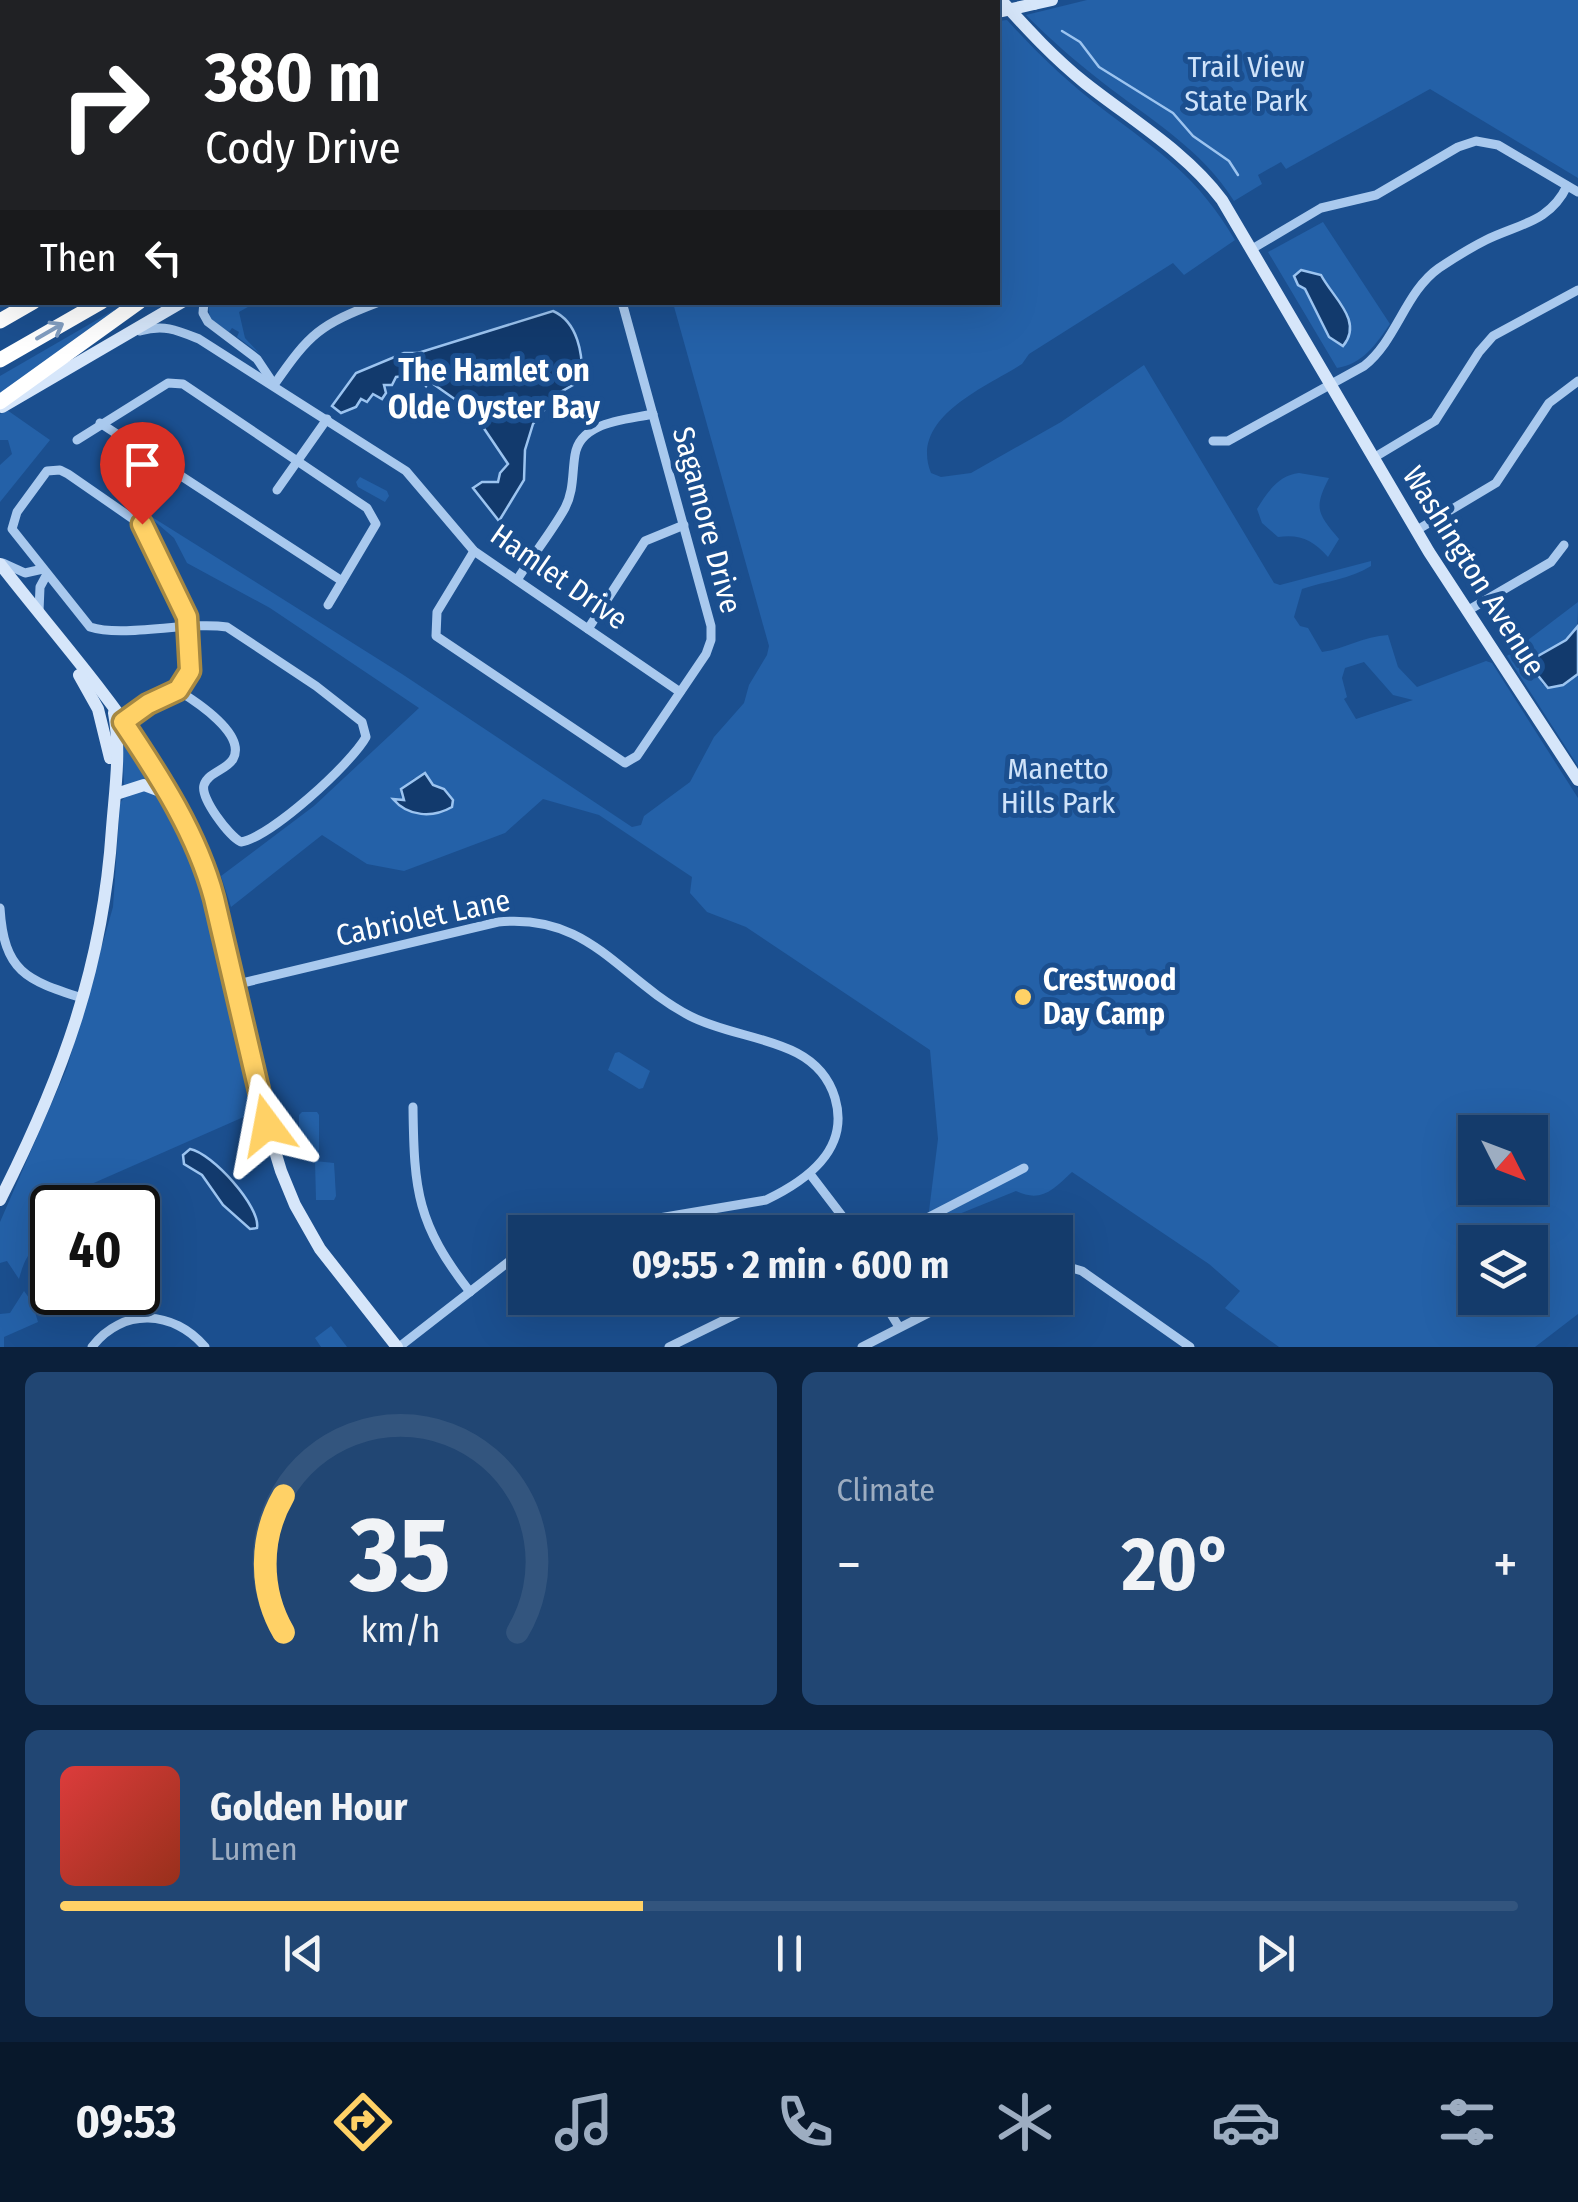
<!DOCTYPE html>
<meta charset="utf-8">
<style>
body{margin:0;font-family:"Fira Sans Condensed",sans-serif;background:#214673;color:#f1f3f6;height:100vh;display:flex;flex-direction:column;font-size:38px;white-space:nowrap}
*{box-sizing:border-box;margin:0}
p{font-size:32px;color:#9dadc1}
.icon{flex:none;width:55px;height:55px;fill:none;stroke:currentColor;stroke-width:2;stroke-linecap:round;stroke-linejoin:round}
.map{position:relative;height:1347px;overflow:hidden}
.side{display:flex;flex-direction:column;gap:25px;padding:25px;background:#0b203b;flex:1}
.side>*{flex:none}
.guide{position:absolute;left:0px;top:0px;width:1000px;height:305px;box-shadow:0 10px 40px #0002,0 0 0 2px #33557e;background:#202124;color:#fff;overflow:hidden}
.needle{width:65px;rotate:132deg}
.fabs{position:absolute;left:1458px;top:1115px;display:grid;gap:20px}
.fabs a{display:grid;place-items:center;width:90px;height:90px;border-radius:0px;background:#143b6b;box-shadow:0 10px 40px #0002,0 0 0 2px #33557e;font-size:50px}
.speed{position:absolute;left:30px;top:1185px;display:flex;gap:20px;font-size:50px;font-weight:700;text-align:center}
.speed>*{display:grid;place-content:center;width:130px;height:130px;border-radius:50%;background:#143b6b;box-shadow:0 10px 40px #0002,0 0 0 2px #33557e;line-height:1}
.speed .limit{border:5px solid #111;border-radius:15px;background:#fff;color:#111}
.pin{position:absolute;display:grid;place-items:center;width:85px;height:85px;color:#fff;margin:-102px -42px;border-radius:50% 50% 50% 0;rotate:-45deg;box-shadow:0 0 10px #0007}
.pin .icon{rotate:45deg}
.me{position:absolute;width:110px;margin:-55px;rotate:347deg;stroke-linejoin:round;filter:drop-shadow(0 0 8px #0008)}
.turn{display:flex;align-items:center;gap:35px;height:210px;padding:0 40px;font-size:45px}
.turn .icon{width:130px;height:130px;stroke-width:2.5}
.turn b{display:block;font-size:70px;line-height:85px}
.then{display:flex;align-items:center;height:95px;padding:0 40px;background:#0003;gap:20px;font-size:38px}
.big{font-size:75px;font-weight:700;line-height:1.1}
.side .card{flex:1;display:flex;flex-direction:column;justify-content:center;gap:15px;min-width:0;padding:0 35px;border-radius:15px;background:#214673}
.side .dial{align-items:center;gap:0}
.dial svg{height:260px;overflow:visible;fill:none;stroke:#33557e;stroke-width:7;stroke-linecap:round;text-anchor:middle}
.dial text{fill:#f1f3f6;stroke:none}
.song{display:flex;align-items:center;gap:30px}
.cover{width:120px;height:120px;border-radius:15px;background:linear-gradient(135deg,hsl(0 70% 55%),hsl(10 70% 35%))}
.played{height:10px;border-radius:5px;background:linear-gradient(90deg,#ffd166 40%,#33557e 40%)}
.keys{display:flex;justify-content:space-around;direction:ltr}
.heat{display:flex;justify-content:space-between;align-items:center;font-size:55px;direction:ltr}
.side .tiles{flex:1;display:grid;gap:25px;grid-template-columns:1fr 1fr}
.card:last-child{grid-column:span 2}
.trip{position:absolute;left:508px;top:1215px;width:565px;height:100px;border-radius:0px;background:#143b6b;box-shadow:0 10px 40px #0002,0 0 0 2px #33557e;font-weight:700;line-height:100px;text-align:center}
.tab-bar{display:flex;height:160px;justify-content:space-around;align-items:center;background:#08182b;color:#9dadc1}
.tab-bar .icon{width:70px;height:70px}
.tab-bar .current{color:#ffd166}
.tab-bar b{font-size:45px;color:#f1f3f6}
.map>svg:first-child{display:block}
</style>
<div class="map">
<svg width="1578" height="1347" viewBox="0 0 1578 1347">
<rect width="100%" height="100%" fill="#1b4f8f"/>
<g fill="#2461a8" fill-rule="evenodd">
<path d="M1087 0H1578V178L1430 89 1286 169 1281 162 1258 175 1262 184 1234 201C1202 149 1148 118 1102 82 1075 61 1050 39 1026 15Z"/>
<path d="M1007 20C1037 53 1068 83 1104 110 1162 154 1197 176 1235 240L1184 275 1173 263 1029 354 1022 364C984 388 909 418 931 473L941 477 971 473 1061 422 1144 365 1274 583 1280 585 1371 561V566C1350 579 1326 581 1302 589L1294 617 1300 626 1308 628 1322 652C1345 649 1364 636 1388 635L1398 667 1417 687 1486 661 1492 663 1578 798V1314L1535 1347H1279L1225 1308 1240 1291 1209 1264 1072 1172C1053 1190 1041 1203 1016 1191L927 1227 938 1139 930 1050 746 927 707 912 690 893 692 877 599 815 543 799 505 833 404 871 367 864 322 835 231 907 221 876 314 806 419 708 270 608 187 563 174 538 144 512 402 674 632 827 641 825 644 816 690 782 714 737 744 703 749 685 767 655 769 646 673 303 998 302V21ZM1364 662 1393 695 1413 700 1356 719 1344 699 1347 697 1342 678 1345 668ZM414 778 431 783 446 812C420 813 415 818 394 798L405 800 400 796 401 789ZM1475 1132H1530V1188H1475ZM1475 1242H1530V1298H1475Z"/>
<path d="M1323 222 1390 324C1376 344 1363 364 1337 368L1268 252ZM1321 275 1349 316 1329 337 1305 289Z"/>
<path d="M208 303H255L239 312 245 338 260 354 237 337 239 332 232 328 229 332 210 319Z"/>
<path d="M114 310V314L0 398V376Z"/>
<path d="M7 410 50 440 0 502V465L12 454 8 440H0V414Z"/>
<path d="M1299 473 1329 478C1313 509 1318 514 1339 539L1328 557C1313 540 1300 534 1278 537L1262 523 1257 509C1267 492 1279 475 1299 473Z"/>
<path d="M360 477 387 491 389 496 385 502 358 487 356 482Z"/>
<path d="M1578 602C1578 609 1578 620 1577 626 1566 654 1520 644 1543 685H1563L1578 674V766L1507 656Z"/>
<path d="M122 736 148 778V781L124 785Z"/>
<path d="M150 790C208 826 240 1041 255 1112L71 1193 78 1207 52 1208V1235C32 1245 25 1257 19 1279L7 1261 0 1263V1222L67 1068 113 907 120 803 127 794Z"/>
<path d="M619 1052 650 1071 643 1088 639 1089 608 1070 615 1053Z"/>
<path d="M302 1112H317L319 1115V1150L316 1153 302 1154 299 1151V1115Z"/>
<path d="M315 1161 334 1163 336 1196 334 1200H316Z"/>
<path d="M24 1291 32 1302 38 1322 4 1337V1347H0V1314L10 1313Z"/>
<path d="M331 1326 347 1347H321L315 1338Z"/>
</g>
<g fill="#123a6d" stroke="#9cc4f0" stroke-width="2.5">
<path d="M1301 270 1321 275C1333 298 1364 321 1343 346L1329 337 1305 289 1298 285 1294 276Z"/>
<path d="M553 311C578 322 583 354 582 380L557 394 533 424 525 450 524 480 499 521 473 488 482 482H498L500 473 508 464 481 424 479 407 467 399 456 400 429 381 426 386 417 375 396 377 392 385H384L386 393 382 399 373 394 367 402 361 399 356 407 341 413 332 406 356 373 404 353H418Z"/>
<path d="M1578 626V674L1563 685 1548 688 1536 673 1538 656 1566 640Z"/>
<path d="M425 773 433 785 444 789 453 800 452 807C433 818 408 817 393 799L404 800 401 789Z"/>
<path d="M190 1149C212 1153 261 1207 257 1228L250 1229 223 1205 202 1175 184 1164 183 1155Z"/>
</g>
<g fill="none" stroke-linecap="round" stroke-linejoin="round">
<path stroke="#9cc4f0" stroke-width="2.5" d="M1062 31 1080 42 1099 67 1173 113 1193 136 1229 161 1238 175"/>
<g stroke="#a9c9ee" stroke-width="9">
<path d="M1252 249 1321 208 1376 195 1458 147 1476 141 1498 145 1578 192"/>
<path d="M204 302 203 313 208 322 257 359 273 383"/>
<path d="M140 331C164 324 177 330 199 339L406 471 474 551 680 692"/>
<path d="M274 385C310 333 319 325 379 302"/>
<path d="M100 423 342 581"/>
<path d="M77 440 168 383 183 384 367 508 376 524 328 605"/>
<path d="M1213 441H1228L1364 366C1397 340 1405 292 1439 268 1454 258 1470 248 1486 240 1519 224 1550 222 1567 186"/>
<path d="M1375 457 1435 421 1479 352 1493 336 1578 290"/>
<path d="M277 490 327 419"/>
<path d="M1417 530 1496 483 1549 403 1578 381"/>
<path d="M474 551 437 612 436 636 625 763 637 756 706 654 711 640V626L622 302"/>
<path d="M3 563 25 573 43 569"/>
<path d="M517 580C532 556 551 533 565 508 574 491 572 473 575 455 580 421 627 420 653 414"/>
<path d="M39 611 40 587 47 574"/>
<path d="M1467 611 1551 562 1564 545"/>
<path d="M588 629 645 541 684 525"/>
<path d="M122 723C164 688 194 705 190 638 189 631 188 624 187 617L146 528 68 474 60 470 47 471 17 512 12 529 90 627C123 638 188 621 227 627L316 686 362 722 366 737C351 764 271 837 241 842 229 836 200 798 204 785 208 772 227 770 233 759 247 734 195 701 179 691"/>
<path d="M0 908C4 972 26 980 82 998"/>
<path d="M234 985 498 922C590 913 618 978 690 1016 723 1033 764 1036 797 1053 816 1063 829 1078 835 1098 850 1149 808 1180 766 1200L576 1232"/>
<path d="M413 1107C414 1191 417 1224 470 1292"/>
<path d="M810 1174 852 1229"/>
<path d="M900 1232 1024 1168"/>
<path d="M1055 1263 1082 1271 1190 1347"/>
<path d="M881 1298 899 1327"/>
<path d="M92 1347C122 1307 174 1310 205 1347"/>
<path d="M399 1347 525 1249"/>
<path d="M669 1347 769 1298"/>
<path d="M862 1347 958 1298"/>
</g>
<g stroke="#d6e6fa" stroke-width="12">
<path d="M360 0 361 2"/>
<path d="M1001 0C1028 30 1054 58 1085 83 1132 120 1186 152 1222 200L1429 552 1578 780"/>
<path d="M544 2 553 0"/>
<path d="M1034 4 1052 0"/>
<path d="M0 280 2 279"/>
<path d="M2 407 182 302"/>
<path d="M0 564C80 667 179 769 214 898L267 1125 281 1171 295 1205 320 1249 397 1347"/>
<path d="M79 675 98 709 110 758"/>
<path d="M116 794 144 785 165 793"/>
<path d="M0 1200C62 1077 103 967 112 828 115 789 121 752 114 713"/>
</g>
<g stroke="#fff" stroke-width="15">
<path d="M622 2 632 0"/>
<path d="M701 2 712 0"/>
<path d="M741 2 750 0"/>
<path d="M855 2 867 0"/>
<path d="M0 321 33 302"/>
<path d="M0 360 101 302"/>
<path d="M0 402 139 302"/>
</g>
<path stroke="#d6e6fa" stroke-width="12" d="M998 12 1034 4"/>
</g>
<defs><path id="oneway-shaft" d="M-6 0H5M1.5-3L5.5 0L1.5 3" fill="none" stroke-width="1.6" stroke-linecap="round" stroke-linejoin="round" transform="scale(2.5)"/></defs>
<use stroke="#829ec1" href="#oneway-shaft" transform="translate(50 331) rotate(-30)"/>
<g fill="none" stroke-linecap="round" stroke-linejoin="round">
<defs>
<path id="route" d="M142 524 187 617 190 671 178 690 148 704 123 722C160 777 197 834 214 898L267 1125"/>
</defs>
<use href="#route" stroke="#a68842" stroke-width="25"/>
<use href="#route" stroke="#ffd166" stroke-width="18"/>
</g>
<circle fill="#ffd166" stroke="#1b4f8f" stroke-width="4" cx="1023" cy="997" r="10"/>
<g text-anchor="middle" stroke-width="10" stroke-linejoin="round" paint-order="stroke">
<g font-size="30" fill="#cfe3fa" stroke="#1b4f8f">
<text x="1246" y="77">Trail View<tspan x="1246" dy="34">State Park</tspan></text>
<text x="1058" y="779">Manetto<tspan x="1058" dy="34">Hills Park</tspan></text>
</g>
<g font-size="30" fill="#fff" stroke="#1b4f8f">
<text transform="translate(707 520) rotate(75)" y="10">Sagamore Drive</text>
<text transform="translate(1474 571) rotate(58)" y="10">Washington Avenue</text>
<text transform="translate(559 577) rotate(35)" y="10">Hamlet Drive</text>
<text transform="translate(423 918) rotate(-12)" y="10">Cabriolet Lane</text>
</g>
<g font-size="30" font-weight="bold" fill="#fff" stroke="#1b4f8f" text-anchor="start">
<text x="1043" y="990">Crestwood<tspan x="1043" dy="34">Day Camp</tspan></text>
</g>
<g font-size="32" font-weight="bold" fill="#fff" stroke="#1b4f8f">
<text x="494" y="381">The Hamlet on<tspan x="494" dy="37">Olde Oyster Bay</tspan></text>
</g>
</g>
</svg>
<div class="fabs">
<a><svg class="needle" viewBox="-14 -14 28 28"><path d="M0-13l5 13h-10z" fill="#e53935"/><path d="M0 13l5-13h-10z" fill="#9dadc1"/></svg></a>
<a><svg class="icon" aria-label="layers" viewBox="0 0 24 24"><path d="M12 4l9 5-9 5-9-5zM3 14l9 5 9-5"/></svg></a>
</div>
<div class="speed"><div class="limit">40</div></div>
<div class="pin" style="left:142px;top:524px;background:#d93025"><svg class="icon" aria-label="arrive" viewBox="0 0 24 24"><path d="M6 21V4h12l-3 4 3 4H6"/></svg></div>
<svg class="me" style="left:267px;top:1125px" viewBox="-20 -20 40 40"><path d="M0-17L14 15 0 8-14 15z" fill="#ffd166" stroke="#fff" stroke-width="4"/></svg>
<div class="trip">09:55 · 2 min · 600 m</div>
<div class="guide">
<div class="turn"><svg class="icon" aria-label="right" viewBox="0 0 24 24"><path d="M7 20v-9h11M14 6l5 5-5 5"/></svg><div><b>380 m</b>Cody Drive</div></div>
<div class="then">Then<svg class="icon" aria-label="left" viewBox="0 0 24 24"><path d="M17 20v-9H6M10 6l-5 5 5 5"/></svg></div>
</div>
</div>
<section class="side">
<div class="tiles">
<div class="card dial"><svg viewBox="0 0 100 80">
<path d="M14 69A42 42 0 1 1 86 69"/>
<path d="M14 69A42 42 0 0 1 14 27" stroke="#ffd166"/>
<text x="50" y="56" font-size="32" font-weight="700">35</text>
<text x="50" y="72" font-size="11">km/h</text>
</svg></div>
<div class="card"><p>Climate</p>
<div class="heat"><a>−</a><b class="big">20°</b><a>+</a></div>
</div>
<div class="card">
<div class="song"><i class="cover"></i><div><b>Golden Hour</b><p>Lumen</p></div></div>
<div class="played"></div>
<div class="keys"><svg class="icon" aria-label="previous" viewBox="0 0 24 24"><path d="M18 5L8 12l10 7zM5 5v14"/></svg><svg class="icon" aria-label="pause" viewBox="0 0 24 24"><path d="M8 5v14M16 5v14"/></svg><svg class="icon" aria-label="next" viewBox="0 0 24 24"><path d="M6 5l10 7-10 7zM19 5v14"/></svg></div>
</div>
</div>
</section>
<nav class="tab-bar">
<b>09:53</b>
<svg class="icon current" aria-label="directions" viewBox="0 0 24 24"><path d="M12 3l9 9-9 9-9-9zM9 14v-3h6M13 9l2 2-2 2"/></svg>
<svg class="icon" aria-label="music" viewBox="0 0 24 24"><path d="M9 18V5l10-2v13"/><circle cx="6" cy="18" r="3"/><circle cx="16" cy="16" r="3"/></svg>
<svg class="icon" aria-label="phone" viewBox="0 0 24 24"><path d="M5 4h4l2 5-3 2q2 4 5 5l2-3 5 2v4C11 20 4 13 5 4z"/></svg>
<svg class="icon" aria-label="climate" viewBox="0 0 24 24"><path d="M12 3v18M4 7l16 10M4 17L20 7"/></svg>
<svg class="icon" aria-label="car" viewBox="0 0 24 24"><path d="M5 17H2v-5l4-1 3-4h7l3 4 3 1v5h-3M9 17h6M6 11h13"/><circle cx="7" cy="17" r="2"/><circle cx="17" cy="17" r="2"/></svg>
<svg class="icon" aria-label="filters" viewBox="0 0 24 24"><path d="M4 7h16M4 17h16"/><circle cx="9" cy="7" r="2"/><circle cx="15" cy="17" r="2"/></svg>
</nav>
